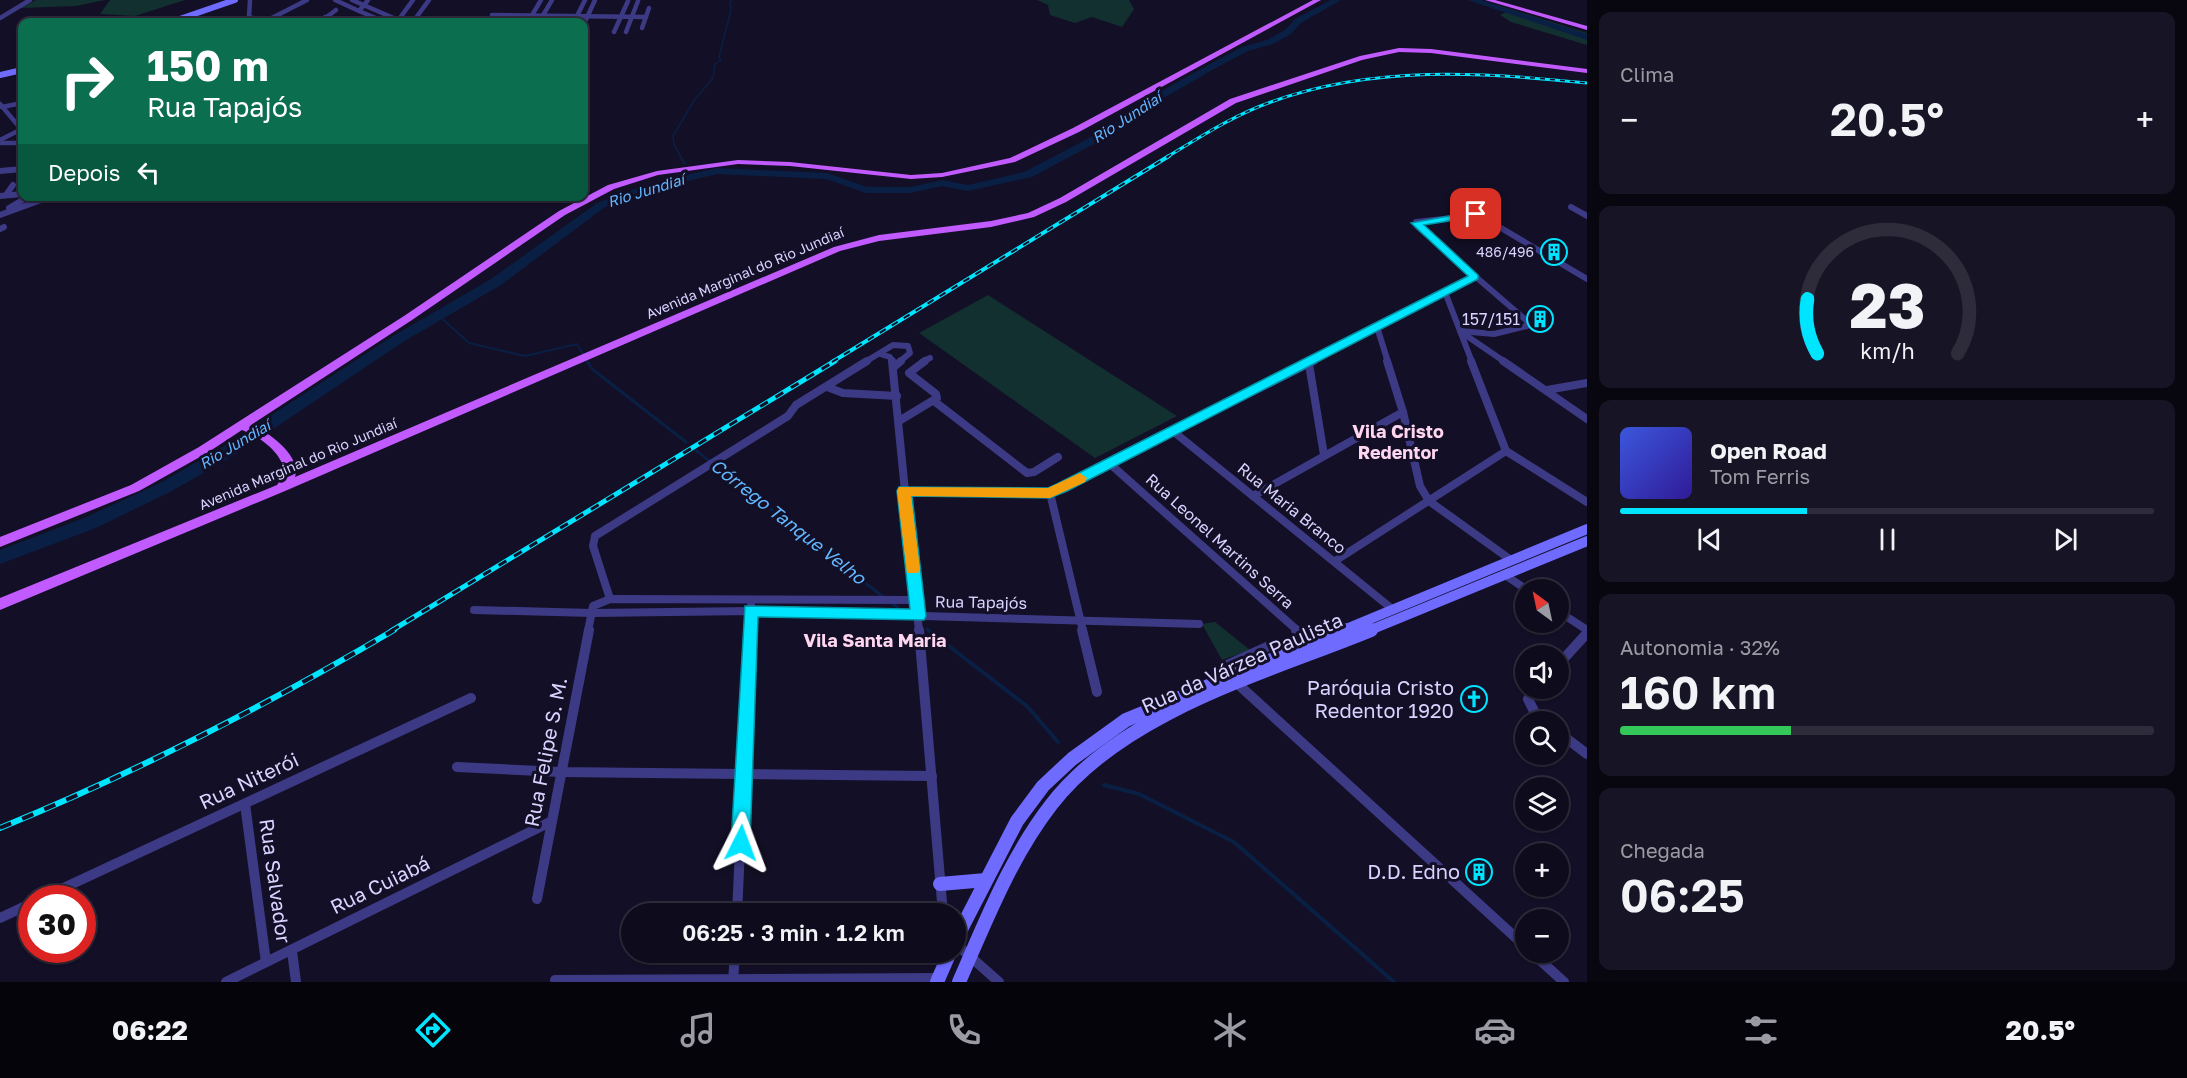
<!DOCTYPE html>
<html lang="pt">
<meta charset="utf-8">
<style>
body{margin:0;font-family:"Golos Text",sans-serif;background:#171425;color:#f1f3f6;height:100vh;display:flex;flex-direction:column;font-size:22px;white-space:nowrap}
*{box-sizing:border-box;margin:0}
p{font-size:20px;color:#9b9ba3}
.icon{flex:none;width:33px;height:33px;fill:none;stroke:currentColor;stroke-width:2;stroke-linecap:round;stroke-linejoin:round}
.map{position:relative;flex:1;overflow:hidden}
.sheet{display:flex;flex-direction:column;gap:12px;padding:12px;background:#08060f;width:600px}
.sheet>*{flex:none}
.banner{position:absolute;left:18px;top:18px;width:570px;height:183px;border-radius:12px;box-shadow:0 2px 4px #0004,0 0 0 2px #2e2b3b;background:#0b6e4f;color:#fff;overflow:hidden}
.needle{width:39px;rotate:327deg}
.controls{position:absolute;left:1515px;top:579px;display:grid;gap:12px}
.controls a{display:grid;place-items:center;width:54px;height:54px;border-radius:50%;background:#0e0b1c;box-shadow:0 2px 4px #0004,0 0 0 2px #2e2b3b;font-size:30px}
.speed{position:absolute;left:18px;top:885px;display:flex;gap:12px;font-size:30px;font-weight:700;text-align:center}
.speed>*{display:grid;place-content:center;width:78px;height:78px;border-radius:50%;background:#0e0b1c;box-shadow:0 2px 4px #0004,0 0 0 2px #2e2b3b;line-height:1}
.speed .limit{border:9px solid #d22;background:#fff;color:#111}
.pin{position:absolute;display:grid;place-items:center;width:51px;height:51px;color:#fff;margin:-26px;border-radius:12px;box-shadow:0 3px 9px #0006}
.me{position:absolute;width:66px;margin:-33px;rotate:3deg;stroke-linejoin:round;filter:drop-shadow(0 0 4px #0008)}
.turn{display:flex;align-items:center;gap:21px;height:126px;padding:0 30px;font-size:27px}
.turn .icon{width:78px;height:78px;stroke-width:2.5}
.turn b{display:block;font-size:42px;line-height:51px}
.then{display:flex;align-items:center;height:57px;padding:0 30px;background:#0003;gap:12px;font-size:22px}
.big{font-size:45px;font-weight:600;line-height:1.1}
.sheet .tile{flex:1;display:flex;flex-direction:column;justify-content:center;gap:9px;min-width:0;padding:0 21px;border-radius:12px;background:#171425}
.sheet .dial{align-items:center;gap:0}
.dial svg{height:156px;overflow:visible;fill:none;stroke:#2e2b3b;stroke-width:7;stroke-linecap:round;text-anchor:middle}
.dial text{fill:#f1f3f6;stroke:none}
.song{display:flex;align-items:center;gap:18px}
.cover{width:72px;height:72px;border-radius:9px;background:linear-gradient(135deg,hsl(230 70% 55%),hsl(250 70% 35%))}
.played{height:6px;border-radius:3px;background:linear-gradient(90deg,#00e5ff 35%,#2e2b3b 35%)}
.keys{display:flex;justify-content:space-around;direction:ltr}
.heat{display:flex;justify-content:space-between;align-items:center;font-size:33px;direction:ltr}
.charge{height:9px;border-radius:4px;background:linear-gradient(90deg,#34c759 32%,#2e2b3b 0)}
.trip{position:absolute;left:621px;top:903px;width:345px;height:60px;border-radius:30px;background:#0e0b1c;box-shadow:0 2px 4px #0004,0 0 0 2px #2e2b3b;font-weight:600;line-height:60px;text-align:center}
.tab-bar{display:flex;height:96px;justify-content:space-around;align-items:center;background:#06040b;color:#9b9ba3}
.tab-bar .icon{width:42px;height:42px}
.tab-bar .current{color:#00e5ff}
.tab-bar b{font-size:27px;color:#f1f3f6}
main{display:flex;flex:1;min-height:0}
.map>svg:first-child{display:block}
</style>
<main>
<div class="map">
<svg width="1587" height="982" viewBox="0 0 1587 982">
<rect width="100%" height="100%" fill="#130f26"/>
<g fill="#12302f">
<path d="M36 0H105L76 6 21 8Z"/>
<path d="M110 0H185L135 16 100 14Z"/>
<path d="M1037 0H1129L1134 9 1122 27 1092 17 1075 23 1050 15 1048 5Z"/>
<path d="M1494 4 1587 33V45L1511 22 1500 15 1506 12 1492 7Z"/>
<path d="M988 295 1177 416 1095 458 919 333Z"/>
<path d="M1215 622 1250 650 1222 660 1202 624Z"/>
</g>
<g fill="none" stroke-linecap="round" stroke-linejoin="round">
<path stroke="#0a1f44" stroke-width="1.5" d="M681 157 674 145 673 136 695 99 713 78 715 64 721 60 719 57 731 10 730 2 733 0"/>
<g stroke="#0a1f44" stroke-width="2">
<path d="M680 156 685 164"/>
<path d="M679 178 682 174"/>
<path d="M437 314 469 343 525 356 577 344 588 362"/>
</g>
<g stroke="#0a1f44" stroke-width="3">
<path d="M587 361 592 369 686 442"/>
<path d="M693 448 882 596"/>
<path d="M893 604 904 612"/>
<path d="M927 629 930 631"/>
</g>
<g stroke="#0a1f44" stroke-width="4">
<path d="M928 630 1028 707 1058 742"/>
<path d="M1104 785 1139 794 1234 842 1394 982"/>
</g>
<g fill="#0a1f44" fill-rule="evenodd">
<path d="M1331 0H1341L1301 23 1291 34 1273 44 1248 51 1214 69 1155 103 1122 129 1032 177 968 191 942 186 911 193H866L826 179 717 174 658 188 605 207 501 285 403 342 233 456 172 491 96 528 0 564V550L84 518 160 483 221 448 393 336 491 279 597 203 651 183 717 168 827 173 867 187H911L942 180 968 185 1024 172 1114 125 1147 99 1208 65 1242 47 1267 40 1285 30 1295 19Z"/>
<path d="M1468 0H1481L1587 34V40Z"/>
</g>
<g stroke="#3d3a85" stroke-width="4.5">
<path d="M250 0 249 17 269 22"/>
<path d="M335 0 359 11"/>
<path d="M352 0 398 20"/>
<path d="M368 0 359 11 385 22"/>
<path d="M492 15 646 17"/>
<path d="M325 17 346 22"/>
<path d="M0 18 30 0"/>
<path d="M264 22 307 0"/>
<path d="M320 22 336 10"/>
<path d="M397 22 413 0"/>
<path d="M413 22 429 0"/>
<path d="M528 22 541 0"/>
<path d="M539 22 552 0"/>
<path d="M574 22 585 0"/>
<path d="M584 24 595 0"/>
<path d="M642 28 649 8"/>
<path d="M614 32 628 1"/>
<path d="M626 32 638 1"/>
<path d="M0 104 21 129"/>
<path d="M2 107 22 103"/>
<path d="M0 140 22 129"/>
<path d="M0 143H19"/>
</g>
<g stroke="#3d3a85" stroke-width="6">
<path d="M0 171 22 169"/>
<path d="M6 195 13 185"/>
<path d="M0 196 22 194"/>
<path d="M1571 207 1587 216"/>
<path d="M9 208 29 196"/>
<path d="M0 215 52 196"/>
<path d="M0 229 4 227"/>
<path d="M1445 292 1472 362"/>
<path d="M1377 327 1388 362"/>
<path d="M1460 331 1494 334 1527 326V321L1417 226 1416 222 1479 215 1587 279"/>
<path d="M1464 334 1505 362"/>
<path d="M880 354 890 357 892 362"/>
<path d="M865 362 893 345 908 346 910 353 899 362"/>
<path d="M922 362 930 358"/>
<path d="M1311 362 1475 277"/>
</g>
<g stroke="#3d3a85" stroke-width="8">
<path d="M892 361 919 631"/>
<path d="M1387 361 1403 412 1420 486 1429 501 1511 560"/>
<path d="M1471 361 1506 451 1587 502"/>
<path d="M1503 361 1587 419"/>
<path d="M1309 364 1324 455"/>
<path d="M894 367 901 361"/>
<path d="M827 387 843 393 897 396"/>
<path d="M1547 390 1587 383"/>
<path d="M934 401 1027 473 1034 472 1058 457"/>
<path d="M899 421 937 398 936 394 909 373 925 361"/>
<path d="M1174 432 1391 608"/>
<path d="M1109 463 1298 631"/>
<path d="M904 491 1050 493 1314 361"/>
<path d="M1050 493 1083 631"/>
<path d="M1253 496 1403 412"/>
<path d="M1335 561 1506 451"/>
<path d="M1505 575 1527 590"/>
<path d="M610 599 593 546 595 536 788 416 796 405 867 361"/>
<path d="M474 610 592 613 751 611 1199 624"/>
<path d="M1558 611 1587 630"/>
<path d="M588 631 593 606 610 599 917 600"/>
<path d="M750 631 751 605"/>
</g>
<g stroke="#3d3a85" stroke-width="10">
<path d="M919 630 943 914"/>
<path d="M1082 630 1097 692"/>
<path d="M1296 630 1310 642"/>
<path d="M1290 650 1271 645 1227 665 1229 676 1526 947"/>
<path d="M1558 665 1587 633"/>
<path d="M1537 688 1528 699 1536 715 1545 722"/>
<path d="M1558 732 1587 754"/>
<path d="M457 767 560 772 932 776"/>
<path d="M245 804 266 962"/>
<path d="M42 898 471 698"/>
<path d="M537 899 589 630"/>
<path d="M737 914 750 630"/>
<path d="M0 918 32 903"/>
<path d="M956 944 999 982"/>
<path d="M292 951 296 982"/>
<path d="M1531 952 1564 982"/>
<path d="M555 980 939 978"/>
<path d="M226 982 550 822"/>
<path d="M733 982 735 952"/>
</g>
<g stroke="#6f6bff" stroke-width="6">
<path d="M171 22 235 0"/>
<path d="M0 75 22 70"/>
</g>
<g stroke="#6f6bff" stroke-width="10">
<path d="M1341 631 1587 529"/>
<path d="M1368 631 1587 541"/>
</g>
<g stroke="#6f6bff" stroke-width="14">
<path d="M940 884 986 880"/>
<path d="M956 939 1017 821 1043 786 1072 759 1126 720 1344 630"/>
<path d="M937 982 950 952"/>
<path d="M959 982C986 921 1010 858 1051 805 1123 711 1266 673 1371 630"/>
</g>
<g fill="#c25bff" fill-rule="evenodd">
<path d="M1313 0H1321L1079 132 1015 162 942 177 911 179 790 166 738 164 658 175 614 189 565 215 412 320 251 425C268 431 302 456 295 477L834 247 879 235 991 221 1028 213 1060 198 1230 99 1360 56 1399 48 1431 49 1587 69V73L1431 53 1399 52 1362 60 1236 103 1066 202 1034 217 991 227 879 241 840 251 285 491 0 610V598L277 485 285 473C282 453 261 437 242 430L207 453 139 491 0 547V537L131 485 199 447 404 316 559 211 608 185 657 171 738 160 790 162 911 175 942 173 1010 158 1073 128Z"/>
<path d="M1485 0H1495L1587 26V30Z"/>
</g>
<defs>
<path id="rail-far3" d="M1167 157C1200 137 1234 115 1271 102 1373 65 1481 72 1587 83"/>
<path id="rail-far2" d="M832 362 1169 156"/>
<path id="rail-far1" d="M391 631 835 361"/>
<path id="rail" d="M0 828C137 772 267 705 394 630"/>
</defs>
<use href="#rail-far3" stroke="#00e5ff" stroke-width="3"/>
<use href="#rail-far2" stroke="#00e5ff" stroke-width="4"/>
<use href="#rail-far1" stroke="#00e5ff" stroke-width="5"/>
<use href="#rail" stroke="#00e5ff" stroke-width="6"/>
<use href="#rail-far3" stroke="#130f26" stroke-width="1.5" stroke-dasharray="5" stroke-linecap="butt"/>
<use href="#rail-far2" stroke="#130f26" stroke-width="2" stroke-dasharray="7" stroke-linecap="butt"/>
<use href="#rail-far1" stroke="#130f26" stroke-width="3" stroke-dasharray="9" stroke-linecap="butt"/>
<use href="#rail" stroke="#130f26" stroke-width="4" stroke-dasharray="12" stroke-linecap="butt"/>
</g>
<path fill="#00e5ff" stroke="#0095a6" stroke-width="1.5" d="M1476 211 1481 214 1480 216 1424 225 1478 275V279L1067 491 1050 498 912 496 926 616 924 620 758 617 750 843 747 850 741 853 734 850 731 843 745 606 910 609 897 491 899 487 1048 488 1057 484 1468 276 1411 223Z"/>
<path fill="#f59e0b" d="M1080 473 1087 478 1085 482 1050 498 911 496 920 569 918 573H907L897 491 899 487 1048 488Z"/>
<defs>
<symbol id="building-ring" viewBox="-11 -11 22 22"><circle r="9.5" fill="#130f26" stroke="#00e5ff" stroke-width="1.5"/><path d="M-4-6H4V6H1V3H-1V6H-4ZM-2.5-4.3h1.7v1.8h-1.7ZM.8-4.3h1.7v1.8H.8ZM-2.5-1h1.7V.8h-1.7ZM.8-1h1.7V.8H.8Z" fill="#00e5ff"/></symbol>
<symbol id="church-ring" viewBox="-11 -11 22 22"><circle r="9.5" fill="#130f26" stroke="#00e5ff" stroke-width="1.5"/><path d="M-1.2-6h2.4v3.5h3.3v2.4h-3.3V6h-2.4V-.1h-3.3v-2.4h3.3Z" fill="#00e5ff"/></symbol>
</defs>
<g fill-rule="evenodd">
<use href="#building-ring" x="1539" y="237" width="30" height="30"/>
<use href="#building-ring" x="1525" y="304" width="30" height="30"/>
<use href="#church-ring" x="1459" y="684" width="30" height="30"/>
<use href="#building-ring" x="1464" y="857" width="30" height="30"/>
</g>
<g text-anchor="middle" stroke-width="6" stroke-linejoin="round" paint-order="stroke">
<g font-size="14" fill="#d9d4ff" stroke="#130f26" text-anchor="end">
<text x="1534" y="257">486/496</text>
</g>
<g font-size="14" fill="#d9d4ff" stroke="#130f26">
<text transform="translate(745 273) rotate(-23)" y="5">Avenida Marginal do Rio Jundiaí</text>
<text transform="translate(298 464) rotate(-23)" y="5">Avenida Marginal do Rio Jundiaí</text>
</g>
<g font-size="15" font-style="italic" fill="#62b6ff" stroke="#130f26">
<text transform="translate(1127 118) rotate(-33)" y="5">Rio Jundiaí</text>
<text transform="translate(646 191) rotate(-17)" y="5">Rio Jundiaí</text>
<text transform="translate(235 445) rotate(-31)" y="5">Rio Jundiaí</text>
</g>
<g font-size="16" fill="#d9d4ff" stroke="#130f26" text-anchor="end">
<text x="1520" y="325">157/151</text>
</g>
<g font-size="16" fill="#d9d4ff" stroke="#130f26">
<text transform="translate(1292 508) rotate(39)" y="6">Rua Maria Branco</text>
<text transform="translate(1220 541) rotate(42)" y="6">Rua Leonel Martins Serra</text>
<text transform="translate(981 602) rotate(1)" y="6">Rua Tapajós</text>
</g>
<g font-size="18" font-weight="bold" fill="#ffd6f0" stroke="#130f26">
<text x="1398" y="438">Vila Cristo<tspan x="1398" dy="21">Redentor</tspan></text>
<text x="875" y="647">Vila Santa Maria</text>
</g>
<g font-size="18" font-style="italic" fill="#62b6ff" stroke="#130f26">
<text transform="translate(788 522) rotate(38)" y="6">Córrego Tanque Velho</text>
</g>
<g font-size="20" fill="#d9d4ff" stroke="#130f26">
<text transform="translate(1242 663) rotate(-24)" y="7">Rua da Várzea Paulista</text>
<text transform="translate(546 752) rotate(-79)" y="7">Rua Felipe S. M.</text>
<text transform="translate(249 781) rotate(-25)" y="7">Rua Niterói</text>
<text transform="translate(275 881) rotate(82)" y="7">Rua Salvador</text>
<text transform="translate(380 885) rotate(-26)" y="7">Rua Cuiabá</text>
</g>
<g font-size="20" fill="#d9d4ff" stroke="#130f26" text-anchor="end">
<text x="1454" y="695">Paróquia Cristo<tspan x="1454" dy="23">Redentor 1920</tspan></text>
<text x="1460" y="879">D.D. Edno</text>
</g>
</g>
</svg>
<div class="controls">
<a><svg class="needle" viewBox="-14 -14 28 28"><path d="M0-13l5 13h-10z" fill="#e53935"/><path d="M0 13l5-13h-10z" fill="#9b9ba3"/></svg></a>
<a><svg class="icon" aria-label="sound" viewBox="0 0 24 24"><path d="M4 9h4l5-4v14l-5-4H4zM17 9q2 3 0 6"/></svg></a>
<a><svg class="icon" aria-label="search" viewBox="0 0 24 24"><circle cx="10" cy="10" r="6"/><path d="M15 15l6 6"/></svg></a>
<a><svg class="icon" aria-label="layers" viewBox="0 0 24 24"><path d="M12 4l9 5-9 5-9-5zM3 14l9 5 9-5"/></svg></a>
<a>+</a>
<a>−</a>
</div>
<div class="speed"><div class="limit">30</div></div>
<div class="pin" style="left:1476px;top:214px;background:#d93025"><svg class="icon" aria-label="arrive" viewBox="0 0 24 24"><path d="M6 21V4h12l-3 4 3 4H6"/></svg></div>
<svg class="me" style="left:741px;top:843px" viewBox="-20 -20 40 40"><path d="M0-17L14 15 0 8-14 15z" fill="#00e5ff" stroke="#fff" stroke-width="4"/></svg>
<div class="trip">06:25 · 3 min · 1.2 km</div>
<div class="banner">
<div class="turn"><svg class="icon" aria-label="right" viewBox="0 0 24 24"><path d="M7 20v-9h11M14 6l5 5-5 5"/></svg><div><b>150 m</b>Rua Tapajós</div></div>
<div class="then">Depois<svg class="icon" aria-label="left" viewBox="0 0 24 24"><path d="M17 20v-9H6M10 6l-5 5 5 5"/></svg></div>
</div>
</div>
<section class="sheet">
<div class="tile"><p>Clima</p>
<div class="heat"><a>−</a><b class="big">20.5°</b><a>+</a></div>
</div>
<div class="tile dial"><svg viewBox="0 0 100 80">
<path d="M14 69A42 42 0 1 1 86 69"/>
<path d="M14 69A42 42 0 0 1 9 41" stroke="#00e5ff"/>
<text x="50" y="56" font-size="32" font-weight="700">23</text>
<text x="50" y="72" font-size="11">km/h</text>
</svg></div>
<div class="tile">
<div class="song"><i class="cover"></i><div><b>Open Road</b><p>Tom Ferris</p></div></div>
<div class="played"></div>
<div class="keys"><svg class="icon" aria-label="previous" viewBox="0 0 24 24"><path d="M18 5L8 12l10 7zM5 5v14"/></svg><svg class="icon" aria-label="pause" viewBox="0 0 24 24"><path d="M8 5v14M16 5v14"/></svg><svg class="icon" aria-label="next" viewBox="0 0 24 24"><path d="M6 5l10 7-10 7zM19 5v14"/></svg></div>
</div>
<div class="tile"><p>Autonomia · 32%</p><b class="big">160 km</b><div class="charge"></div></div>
<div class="tile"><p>Chegada</p><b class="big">06:25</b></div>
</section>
</main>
<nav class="tab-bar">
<b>06:22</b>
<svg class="icon current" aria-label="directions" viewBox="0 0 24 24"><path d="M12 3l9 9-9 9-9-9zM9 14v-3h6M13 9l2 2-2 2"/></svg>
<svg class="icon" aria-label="music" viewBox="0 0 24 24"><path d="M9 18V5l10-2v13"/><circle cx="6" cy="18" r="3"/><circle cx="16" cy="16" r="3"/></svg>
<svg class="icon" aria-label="phone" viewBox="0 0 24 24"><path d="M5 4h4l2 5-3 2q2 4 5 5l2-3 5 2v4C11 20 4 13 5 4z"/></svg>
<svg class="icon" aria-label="climate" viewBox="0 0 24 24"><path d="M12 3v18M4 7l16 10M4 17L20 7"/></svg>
<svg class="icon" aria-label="car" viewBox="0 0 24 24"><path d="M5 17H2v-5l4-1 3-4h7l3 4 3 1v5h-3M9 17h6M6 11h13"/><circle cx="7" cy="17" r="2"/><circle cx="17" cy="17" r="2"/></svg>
<svg class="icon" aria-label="filters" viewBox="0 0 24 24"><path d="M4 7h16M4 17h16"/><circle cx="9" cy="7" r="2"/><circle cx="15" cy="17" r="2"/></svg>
<b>20.5°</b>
</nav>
